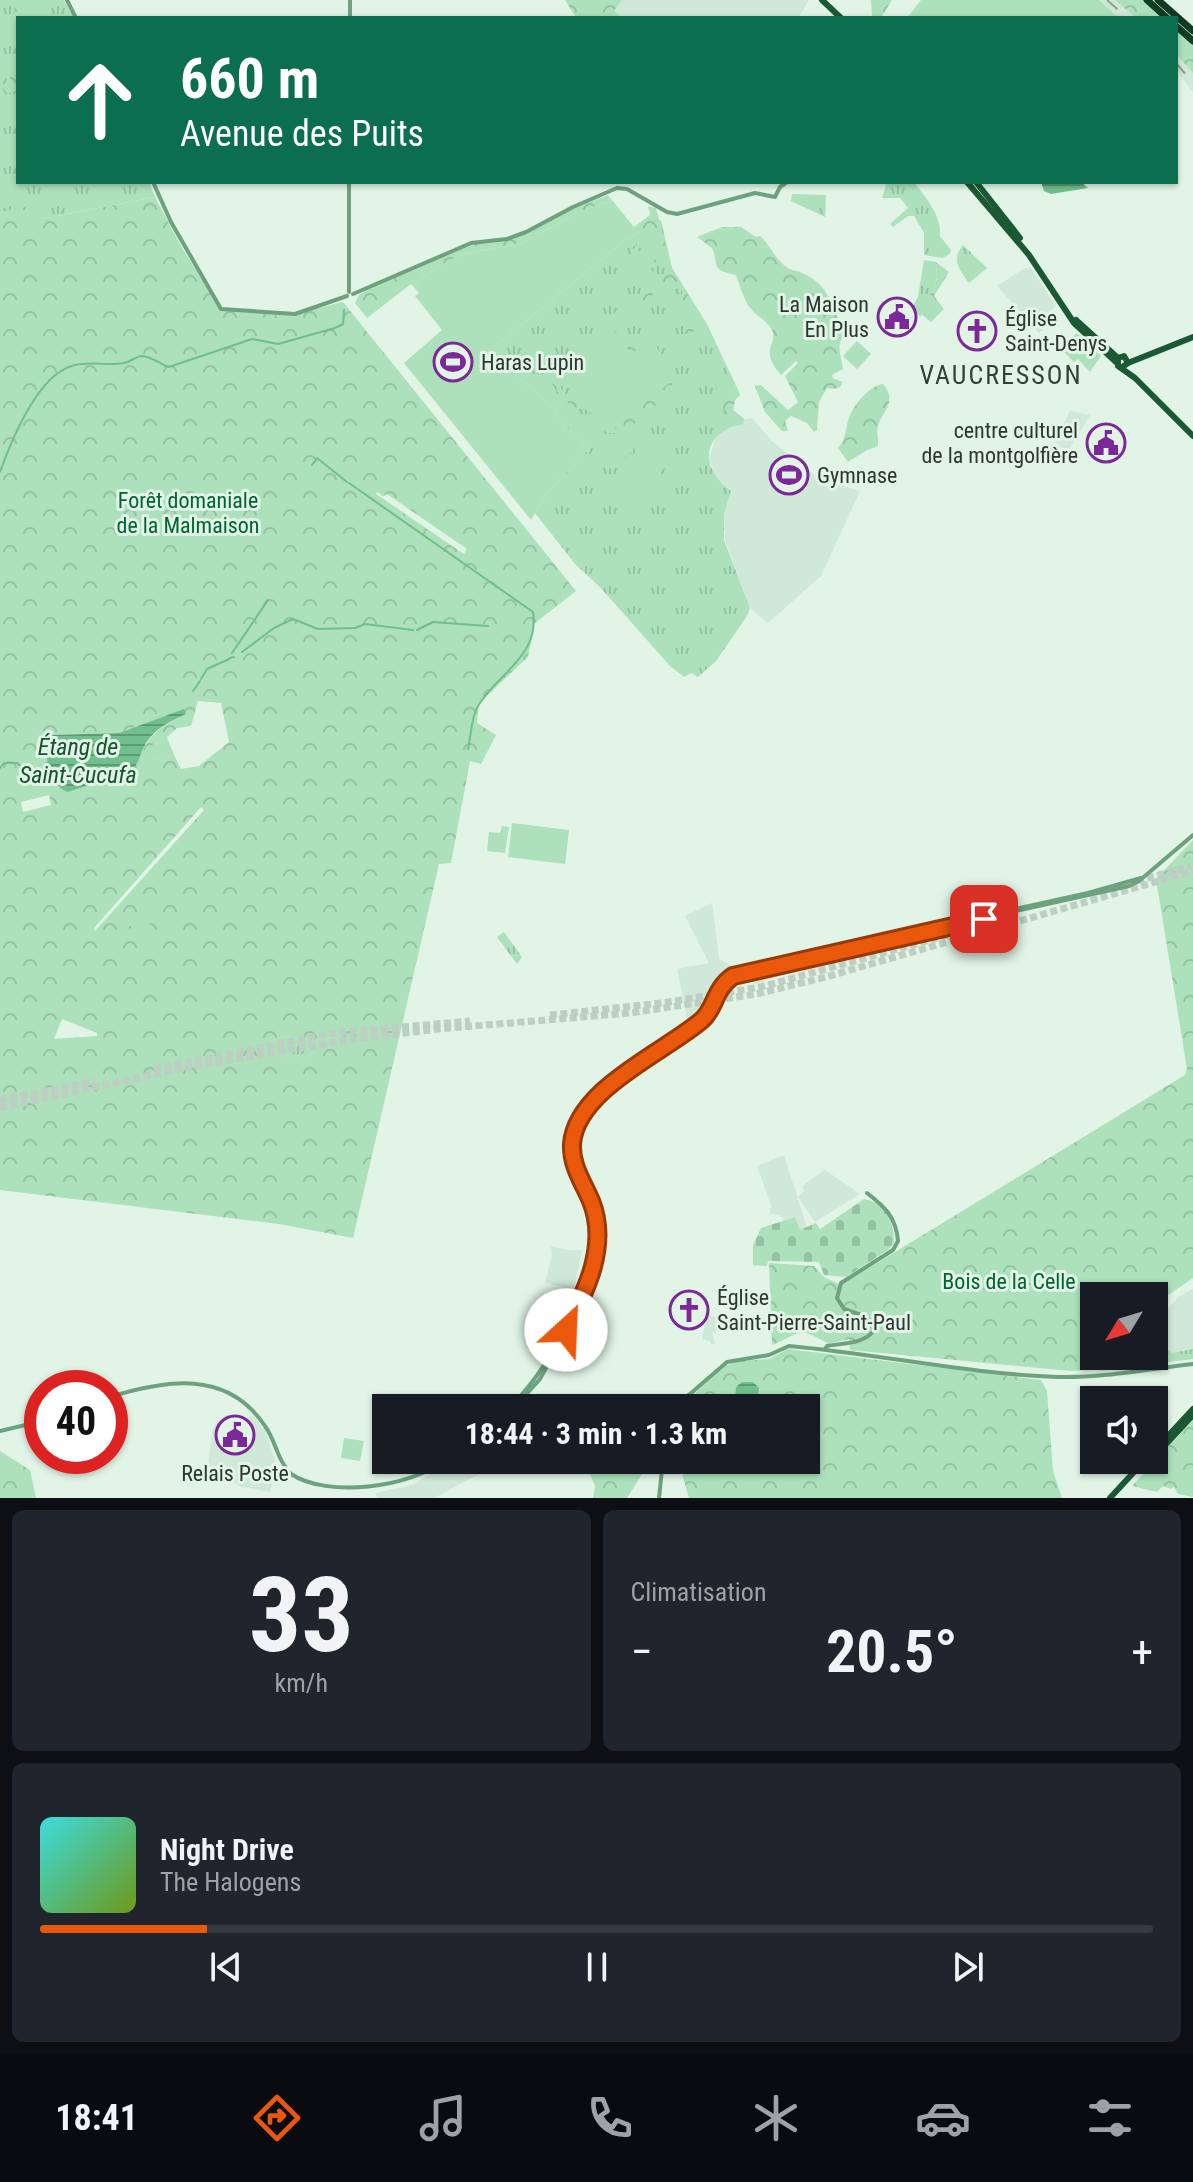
<!DOCTYPE html>
<html lang="fr">
<meta charset="utf-8">
<style>
body{margin:0;font-family:"Roboto Condensed",sans-serif;background:#20242c;color:#f1f3f6;height:100vh;display:flex;flex-direction:column;font-size:30px;white-space:nowrap}
*{box-sizing:border-box;margin:0}
p{font-size:26px;color:#9ea1a6}
.icon{flex:none;width:44px;height:44px;fill:none;stroke:currentColor;stroke-width:2;stroke-linecap:round;stroke-linejoin:round}
.map{position:relative;height:1498px;overflow:hidden}
.sheet{display:flex;flex-direction:column;gap:12px;padding:12px;background:#0d0f14;flex:1}
.sheet>*{flex:none}
.hud{position:absolute;left:16px;top:16px;width:1162px;height:168px;border-radius:0px;box-shadow:0 2px 6px #0004;background:#0b6e4f;color:#fff;overflow:hidden}
.needle{width:52px;rotate:232deg}
.fabs{position:absolute;left:1080px;top:1282px;display:grid;gap:16px}
.fabs a{display:grid;place-items:center;width:88px;height:88px;border-radius:0px;background:#171b24;box-shadow:0 2px 6px #0004;font-size:40px}
.speed{position:absolute;left:24px;top:1370px;display:flex;gap:16px;font-size:40px;font-weight:700;text-align:center}
.speed>*{display:grid;place-content:center;width:104px;height:104px;border-radius:50%;background:#171b24;box-shadow:0 2px 6px #0004;line-height:1}
.speed .limit{border:12px solid #d22;background:#fff;color:#111}
.pin{position:absolute;display:grid;place-items:center;width:68px;height:68px;color:#fff;margin:-34px;border-radius:16px;box-shadow:0 4px 12px #0006}
.me{position:absolute;width:88px;margin:-44px;rotate:25deg;stroke-linejoin:round;filter:drop-shadow(0 0 6px #0008)}
.turn{display:flex;align-items:center;gap:28px;height:168px;padding:0 32px;font-size:36px}
.turn .icon{width:104px;height:104px;stroke-width:2.5}
.turn b{display:block;font-size:56px;line-height:68px}
.big{font-size:60px;font-weight:700;line-height:1.1}
.sheet .widget{flex:1;display:flex;flex-direction:column;justify-content:center;gap:12px;min-width:0;padding:0 28px;border-radius:12px;background:#20242c}
.sheet .dial{align-items:center;gap:0}
.dial b{font-size:104px;line-height:1}
.song{display:flex;align-items:center;gap:24px}
.cover{width:96px;height:96px;border-radius:12px;background:linear-gradient(135deg,hsl(180 70% 55%),hsl(80 70% 35%))}
.played{height:8px;border-radius:4px;background:linear-gradient(90deg,#ea580c 15%,#363941 15%)}
.keys{display:flex;justify-content:space-around;direction:ltr}
.heat{display:flex;justify-content:space-between;align-items:center;font-size:44px;direction:ltr}
.sheet .tiles{flex:1;display:grid;gap:12px;grid-template-columns:1fr 1fr}
.widget:last-child{grid-column:span 2}
.trip{position:absolute;left:372px;top:1394px;width:448px;height:80px;border-radius:0px;background:#171b24;box-shadow:0 2px 6px #0004;font-weight:700;line-height:80px;text-align:center}
.dock{display:flex;height:128px;justify-content:space-around;align-items:center;background:#090b0e;color:#9ea1a6}
.dock .icon{width:56px;height:56px}
.dock .current{color:#ea580c}
.dock b{font-size:36px;color:#f1f3f6}
.map>svg:first-child{display:block}
</style>
<div class="map">
<svg width="1193" height="1498" viewBox="0 0 1193 1498">
<defs>
<pattern id="grass-tufts" width="24" height="20" patternUnits="userSpaceOnUse" patternTransform="scale(2)"><rect width="24" height="20" fill="#ace1bc"/><path d="M3 7l-1-3M5 7V3M7 7l1-3M15 17l-1-3M17 17v-4M19 17l1-3" fill="none" stroke="#94c2a2"/></pattern>
<pattern id="forest-crowns" width="20" height="18" patternUnits="userSpaceOnUse" patternTransform="scale(2)"><rect width="20" height="18" fill="#ace1bc"/><path d="M2 6a3 3 0 1 1 6 0M12 15a3 3 0 1 1 6 0" fill="none" stroke="#94c2a2"/></pattern>
<pattern id="wetland-marsh" width="20" height="14" patternUnits="userSpaceOnUse" patternTransform="scale(2)"><rect width="20" height="14" fill="#ace1bc"/><path d="M1 5h8M5 5V1M11 12h8M15 12V8" fill="none" stroke="#94c2a2"/></pattern>
<pattern id="cemetery-stones" width="16" height="16" patternUnits="userSpaceOnUse" patternTransform="scale(2)"><rect width="16" height="16" fill="#ace1bc"/><path d="M2 7V4a2 2 0 0 1 4 0v3zM10 15v-3a2 2 0 0 1 4 0v3z" fill="#94c2a2"/></pattern>
<pattern id="water-rules" width="6" height="5" patternUnits="userSpaceOnUse" patternTransform="scale(2)"><rect width="6" height="5" fill="#70bf8c"/><path d="M0 2.5h6" fill="none" stroke="#5c9c73"/></pattern>
</defs>
<rect width="100%" height="100%" fill="#e1f4e6"/>
<g fill="#cfe8d7">
<path d="M600 0H809L798 18H610Z"/>
<path d="M1099 0H1115L1136 18H1119Z"/>
<path d="M1176 54 1193 73V92L1176 70Z"/>
<path d="M1025 268H1031L1056 306 1040 320 1045 327 1039 333 997 286Z"/>
<path d="M1070 411 1090 415 1067 453 1055 441Z"/>
<path d="M752 418 772 441 806 469 823 480 860 491 821 576 768 623 750 608 725 540 724 514 731 491 715 475 709 459 716 437 723 430 742 425 744 419Z"/>
<path d="M712 903 719 959 729 964 733 970 743 969 748 974 764 972V980L761 986 747 979 744 982 740 980 734 989 727 984 719 996 722 998 718 1006 706 1000 697 1016 688 1023 677 969 709 963 685 916Z"/>
<path d="M784 1155 807 1228 800 1230 795 1217 784 1220 780 1215 770 1214 771 1205 757 1166Z"/>
<path d="M825 1170 860 1194 815 1222 798 1197 804 1191 802 1186Z"/>
<path d="M551 1246 567 1250H582L574 1290 545 1283 552 1255Z"/>
<path d="M1193 1289V1359L1151 1364 1148 1356H1154V1342L1164 1323 1168 1309 1178 1297Z"/>
<path d="M707 1314 718 1319 716 1333H712L715 1343 711 1345 710 1341 702 1339Z"/>
<path d="M225 1415 248 1418 252 1415 265 1430 275 1460 270 1492 241 1487 208 1465 212 1432 215 1424Z"/>
<path d="M451 1460H478L479 1474 434 1498H377L376 1493 415 1484Z"/>
</g>
<g fill="url(#grass-tufts)">
<path d="M0 0H64L74 18H18V182H149L155 197 0 227Z"/>
<path d="M887 182H914C927 200 941 214 940 236L951 250 950 254 942 258 924 255V233L914 216H908L893 227 890 224 908 208 900 198H882Z"/>
<path d="M792 194 826 195 825 217 791 201Z"/>
<path d="M661 220 672 268 708 326 740 395 735 400 733 410 744 419 742 425C720 427 700 447 713 471 717 479 724 485 731 491L724 514V540L750 608 747 616 716 661 698 677 692 673 684 677 670 666 600 587 575 564 535 513 546 494 590 448 556 419 557 411 489 351 628 238Z"/>
<path d="M963 245 987 268 969 283C959 269 951 260 963 245Z"/>
<path d="M924 260 936 262 937 278 925 311 920 317 913 306 918 297Z"/>
<path d="M168 740 173 753 164 762 152 757V745Z"/>
<path d="M504 932 522 957 517 964 497 937Z"/>
<path d="M287 1036 316 1041V1052C300 1060 286 1064 269 1057L275 1038Z"/>
<path d="M1160 1327 1166 1328 1161 1335 1167 1341 1163 1347 1172 1353 1193 1349V1359L1151 1364 1148 1358 1154 1356V1342Z"/>
</g>
<g fill="url(#forest-crowns)" fill-rule="evenodd">
<path d="M565 0H622L614 11 623 18H573L575 16Z"/>
<path d="M871 0H892L881 18H872Z"/>
<path d="M1115 0H1144L1164 18H1136Z"/>
<path d="M15 2 24 7 29 2 33 3 30 11 32 18H18V36L11 40 5 36 0 38V31L13 26Z"/>
<path d="M1176 29 1193 44V73L1176 54Z"/>
<path d="M0 71 6 72 7 83 10 82V75H18V80L15 83 18 85V90L8 94 0 84Z"/>
<path d="M608 195 634 227 650 215 648 206 656 208 672 268 708 326H700L690 334 685 328 694 318 683 309 682 291 679 288 668 291 661 281 648 302V309L645 308 642 298 650 282 648 273 653 271 660 277 666 276 665 257 659 262H654L655 254 652 251 647 250 643 244 636 248 642 254 639 265 633 270C627 261 633 247 640 240L639 232 628 238 607 202 576 213 523 243 463 254 437 267 413 286 411 284 367 318 355 303 359 295 369 289 469 245 521 236 569 210Z"/>
<path d="M155 197 182 248 221 309 295 314 343 302 576 591 535 623 528 657 479 703 477 723 496 735 481 764 470 761 451 863 439 864 353 1238 279 1224 0 1190V223L3 219 0 218V212C20 210 20 201 40 212L42 219ZM377 492 383 496 387 494 467 549 464 554 376 494ZM198 701 221 703 229 742 199 766 181 769 173 753 164 762 152 757V745L168 740 167 737 177 728 191 726ZM183 710 186 714C166 723 151 732 142 752L53 778 47 755 51 735 119 733ZM49 795 51 805 23 812 21 802ZM201 807 204 810 95 931 94 928ZM62 1019 97 1033V1036L54 1039ZM287 1036 315 1041 316 1052C300 1060 286 1064 269 1056L275 1038Z"/>
<path d="M722 227H741L756 237 760 236C769 243 775 260 788 268 790 270 798 271 800 272 825 282 832 301 840 324L846 325 847 321H849L856 335 845 339 844 336C835 345 842 358 843 369L832 375 833 378 843 382 840 387 834 389 827 388 819 402 817 430 814 432 807 423 791 416 785 421 788 431H782L765 412 755 386 761 385 788 410 798 402 785 376 798 363 796 361 781 375C757 347 780 346 771 328 767 321 757 316 752 310 744 302 740 286 736 275 709 269 720 267 712 248L697 237Z"/>
<path d="M936 262 949 272 934 296 944 309 931 322 922 315 937 279Z"/>
<path d="M624 306 625 309 618 317 619 320 633 340 649 338 670 366 671 374 668 375 647 348 630 352 610 326 604 330 602 328 603 322Z"/>
<path d="M730 372 740 395 735 400 733 410 744 419 743 423 735 425 720 402 714 380 725 377Z"/>
<path d="M554 379 559 388 563 390 564 395 577 403 589 397 606 418 608 425 616 429 626 424 615 425 608 418 614 414 619 420H623L673 380V383C667 398 625 438 609 433 597 429 595 418 588 410 572 410 558 395 551 382Z"/>
<path d="M878 385 883 384C898 402 883 410 878 426 876 433 879 439 878 446L867 450 848 462 838 448C846 439 845 430 849 418 854 404 866 391 878 385Z"/>
<path d="M641 432 643 434C638 447 620 465 608 469L609 463 618 461 630 440Z"/>
<path d="M607 553 614 555 615 561 611 564 606 563 604 568 619 570V573H608L600 587 595 582 598 577 596 562 604 559Z"/>
<path d="M1193 840V1278L1167 1296 1154 1318V1296H1094V1356H1140L1135 1366 1071 1371 850 1350 849 1339 829 1344C797 1325 801 1333 772 1345L769 1263 814 1266 824 1277 841 1285 1185 1075 1187 1069 1156 879Z"/>
<path d="M788 1349 1041 1380 1047 1391 1053 1471 1062 1498H689L678 1460H806V1408H675L692 1396 724 1366 740 1361 769 1359Z"/>
<path d="M1193 1420V1497L1178 1494 1174 1487 1171 1489 1163 1486 1157 1492 1132 1486Z"/>
<path d="M0 1451 30 1470 36 1498H0Z"/>
<path d="M584 1460H651L627 1498H593L595 1486Z"/>
</g>
<path fill="url(#wetland-marsh)" d="M130 920 143 921 153 926 157 936 128 928Z"/>
<path fill="url(#cemetery-stones)" d="M864 1199C885 1202 895 1223 894 1243L888 1250 846 1277 824 1275 819 1262 768 1261 767 1266 753 1265V1245L761 1228 795 1217 800 1230 816 1223 820 1229Z"/>
<g fill="#ace1bc">
<path d="M921 0H1099L1119 18H907Z"/>
<path d="M607 202 617 215 628 238 489 351 557 411 556 419 590 448 546 494 531 520 404 363 442 330 415 296 419 293 413 286 437 267 463 254 523 243 576 213Z"/>
<path d="M610 326 633 356 580 397 557 367Z"/>
<path d="M1077 333 1101 356 1090 372 1078 359 1074 362 1060 348Z"/>
<path d="M857 341 871 354 857 369 843 356Z"/>
<path d="M646 347 673 380 623 420 597 387Z"/>
<path d="M647 439 671 461 637 498 634 495 631 498 610 480Z"/>
<path d="M512 823 569 830 565 864 508 857Z"/>
<path d="M502 826 509 827 505 853 487 851 489 832 500 833Z"/>
<path d="M344 1438 364 1441 360 1461 341 1458Z"/>
</g>
<g fill="url(#water-rules)">
<path d="M1041 182H1081L1088 188 1051 194 1044 191Z"/>
<path d="M184 709 186 714C169 722 153 729 144 747 139 756 139 764 131 771L68 792C48 786 42 752 51 735L119 733Z"/>
<path d="M742 1382H753L759 1388 757 1405 735 1402 736 1387Z"/>
</g>
<g fill="none" stroke-linecap="round" stroke-linejoin="round">
<g stroke="#70bf8c" stroke-width="2">
<path d="M312 465 317 458 347 482"/>
<path d="M0 472C12 439 38 373 75 365 91 361 108 366 124 363 130 362 135 357 141 356 152 356 159 364 169 367L252 339 278 344 335 328 343 324 344 310"/>
<path d="M349 483 533 612C540 656 497 674 478 706 471 717 471 736 468 749"/>
<path d="M417 630 433 622 488 626"/>
<path d="M242 652 274 628 293 619 318 629 355 628 365 624 413 630"/>
<path d="M232 653 268 600"/>
<path d="M230 658 234 657"/>
<path d="M201 679 207 669 229 659"/>
<path d="M193 691 200 681"/>
<path d="M0 768 4 763H17L30 774H34"/>
</g>
<g stroke="#bdcec2" stroke-width="7" stroke-dasharray="7 3.5" stroke-linecap="butt">
<path d="M1137 881 1191 866"/>
<path d="M550 1015 662 1003 761 987 991 923"/>
<path d="M154 1069 334 1033 470 1021"/>
<path d="M0 1100 95 1081"/>
<path d="M0 1108 187 1067 348 1040 438 1029 630 1013 756 994 826 977 1193 871"/>
</g>
<g stroke="#6ea27f" stroke-width="4">
<path d="M67 0 76 18"/>
<path d="M350 18V0"/>
<path d="M153 182 171 222 221 309 295 314 347 296"/>
<path d="M349 182V292"/>
<path d="M353 294 471 243 507 239 526 232 573 207 617 188 627 189 667 212 677 214 755 193 775 197 780 187 787 182"/>
<path d="M834 949 1088 893 1141 878"/>
<path d="M689 1027 704 1013 716 986 734 971 813 953"/>
<path d="M593 1101C543 1159 606 1189 596 1249"/>
<path d="M825 1349 827 1346C843 1343 865 1344 874 1330L867 1317 844 1309 837 1298 841 1283 893 1250 898 1241C896 1217 885 1207 867 1193"/>
<path d="M110 1397C166 1380 227 1369 265 1426 276 1441 277 1460 291 1474 327 1498 410 1488 445 1460"/>
<path d="M508 1408C544 1379 596 1283 595 1236 593 1186 537 1147 590 1100L704 1018 717 992 729 979 744 972 773 965 1129 886 1139 881 1193 835"/>
<path d="M514 1408 540 1379 563 1336"/>
<path d="M670 1408 690 1394 727 1362 769 1355 789 1346C879 1354 968 1374 1058 1377 1103 1378 1149 1369 1193 1364"/>
<path d="M0 1431 42 1421"/>
<path d="M659 1498 663 1460"/>
</g>
<g stroke="#1b5935" stroke-width="6">
<path d="M822 0 841 18"/>
<path d="M967 182 1029 255 1074 323 1116 362"/>
<path d="M976 182 1020 238"/>
<path d="M1076 320 1118 358"/>
<path d="M1128 363 1193 337"/>
<path d="M1121 368 1128 363 1124 356 1118 358V366L1135 378 1193 436"/>
<path d="M1154 1451 1193 1409"/>
<path d="M1154 1457 1193 1415"/>
<path d="M1110 1498 1145 1460"/>
</g>
<g stroke="#0f3c23" stroke-width="7">
<path d="M1147 0 1167 18"/>
<path d="M1158 0 1193 31"/>
<path d="M1176 26 1193 41"/>
</g>
<g stroke="#909e94" stroke-width="2" stroke-dasharray="14 14" stroke-linecap="butt">
<path d="M1107 0 1127 18"/>
<path d="M1176 63 1193 83"/>
</g>
</g>
<g fill="none" stroke-linecap="round" stroke-linejoin="round">
<defs>
<path id="route" d="M566 1330C586 1291 609 1245 591 1201 583 1182 571 1166 572 1144 576 1089 665 1052 702 1020 716 1008 713 990 733 976L984 919"/>
</defs>
<use href="#route" stroke="#983908" stroke-width="20"/>
<use href="#route" stroke="#ea580c" stroke-width="14"/>
</g>
<defs>
<symbol id="civic-ring" viewBox="-11 -11 22 22"><circle r="9.5" fill="#e1f4e6" stroke="#7b2898" stroke-width="1.5"/><path d="M-.6-6.5H3V-4.5H.6V-3L4-1V1h2V6H-6V1h2V-1L-.6-3ZM-1.2 2.5V6h2.4V2.5Z" fill="#7b2898"/></symbol>
<symbol id="church-ring" viewBox="-11 -11 22 22"><circle r="9.5" fill="#e1f4e6" stroke="#7b2898" stroke-width="1.5"/><path d="M-1.2-6h2.4v3.5h3.3v2.4h-3.3V6h-2.4V-.1h-3.3v-2.4h3.3Z" fill="#7b2898"/></symbol>
<symbol id="stadium-ring" viewBox="-11 -11 22 22"><circle r="9.5" fill="#e1f4e6" stroke="#7b2898" stroke-width="1.5"/><path d="M0-5a6.5 5 0 1 0 0 10a6.5 5 0 1 0 0-10ZM-3.5-1.8h7v3.6h-7Z" fill="#7b2898"/></symbol>
</defs>
<g fill-rule="evenodd">
<use href="#civic-ring" x="875" y="295" width="44" height="44"/>
<use href="#church-ring" x="955" y="309" width="44" height="44"/>
<use href="#stadium-ring" x="431" y="340" width="44" height="44"/>
<use href="#civic-ring" x="1084" y="421" width="44" height="44"/>
<use href="#stadium-ring" x="767" y="453" width="44" height="44"/>
<use href="#church-ring" x="667" y="1288" width="44" height="44"/>
<use href="#civic-ring" x="213" y="1413" width="44" height="44"/>
</g>
<g text-anchor="middle" stroke-width="6" stroke-linejoin="round" paint-order="stroke">
<g font-size="22" fill="#2f3631" stroke="#e1f4e6" text-anchor="start">
<text x="869" y="312" text-anchor="end">La Maison<tspan x="869" dy="25">En Plus</tspan></text>
<text x="1005" y="326">Église<tspan x="1005" dy="25">Saint-Denys</tspan></text>
<text x="481" y="370">Haras Lupin</text>
<text x="1078" y="438" text-anchor="end">centre culturel<tspan x="1078" dy="25">de la montgolfière</tspan></text>
<text x="817" y="483">Gymnase</text>
<text x="717" y="1305">Église<tspan x="717" dy="25">Saint-Pierre-Saint-Paul</tspan></text>
<text x="235" y="1481" text-anchor="middle">Relais Poste</text>
</g>
<g font-size="22" fill="#006536" stroke="#e1f4e6">
<text x="188" y="508">Forêt domaniale<tspan x="188" dy="25">de la Malmaison</tspan></text>
<text x="1009" y="1289">Bois de la Celle</text>
</g>
<g font-size="24" font-style="italic" fill="#175331" stroke="#e1f4e6">
<text x="78" y="755">Étang de<tspan x="78" dy="28">Saint-Cucufa</tspan></text>
</g>
<g font-size="26" letter-spacing="2" fill="#324137" stroke="#e1f4e6">
<text x="1001" y="384">VAUCRESSON</text>
</g>
</g>
</svg>
<div class="fabs">
<a><svg class="needle" viewBox="-14 -14 28 28"><path d="M0-13l5 13h-10z" fill="#e53935"/><path d="M0 13l5-13h-10z" fill="#9ea1a6"/></svg></a>
<a><svg class="icon" aria-label="sound" viewBox="0 0 24 24"><path d="M4 9h4l5-4v14l-5-4H4zM17 9q2 3 0 6"/></svg></a>
</div>
<div class="speed"><div class="limit">40</div></div>
<div class="pin" style="left:984px;top:919px;background:#d93025"><svg class="icon" aria-label="arrive" viewBox="0 0 24 24"><path d="M6 21V4h12l-3 4 3 4H6"/></svg></div>
<svg class="me" style="left:566px;top:1330px" viewBox="-20 -20 40 40"><circle r="19" fill="#fff"/><path d="M0-13L10 11 0 6-10 11z" fill="#ea580c"/></svg>
<div class="trip">18:44 · 3 min · 1.3 km</div>
<div class="hud">
<div class="turn"><svg class="icon" aria-label="ahead" viewBox="0 0 24 24"><path d="M12 20V5M6 11l6-6 6 6"/></svg><div><b>660 m</b>Avenue des Puits</div></div>
</div>
</div>
<section class="sheet">
<div class="tiles">
<div class="widget dial"><b>33</b><p>km/h</p></div>
<div class="widget"><p>Climatisation</p>
<div class="heat"><a>−</a><b class="big">20.5°</b><a>+</a></div>
</div>
<div class="widget">
<div class="song"><i class="cover"></i><div><b>Night Drive</b><p>The Halogens</p></div></div>
<div class="played"></div>
<div class="keys"><svg class="icon" aria-label="previous" viewBox="0 0 24 24"><path d="M18 5L8 12l10 7zM5 5v14"/></svg><svg class="icon" aria-label="pause" viewBox="0 0 24 24"><path d="M8 5v14M16 5v14"/></svg><svg class="icon" aria-label="next" viewBox="0 0 24 24"><path d="M6 5l10 7-10 7zM19 5v14"/></svg></div>
</div>
</div>
</section>
<nav class="dock">
<b>18:41</b>
<svg class="icon current" aria-label="directions" viewBox="0 0 24 24"><path d="M12 3l9 9-9 9-9-9zM9 14v-3h6M13 9l2 2-2 2"/></svg>
<svg class="icon" aria-label="music" viewBox="0 0 24 24"><path d="M9 18V5l10-2v13"/><circle cx="6" cy="18" r="3"/><circle cx="16" cy="16" r="3"/></svg>
<svg class="icon" aria-label="phone" viewBox="0 0 24 24"><path d="M5 4h4l2 5-3 2q2 4 5 5l2-3 5 2v4C11 20 4 13 5 4z"/></svg>
<svg class="icon" aria-label="climate" viewBox="0 0 24 24"><path d="M12 3v18M4 7l16 10M4 17L20 7"/></svg>
<svg class="icon" aria-label="car" viewBox="0 0 24 24"><path d="M5 17H2v-5l4-1 3-4h7l3 4 3 1v5h-3M9 17h6M6 11h13"/><circle cx="7" cy="17" r="2"/><circle cx="17" cy="17" r="2"/></svg>
<svg class="icon" aria-label="filters" viewBox="0 0 24 24"><path d="M4 7h16M4 17h16"/><circle cx="9" cy="7" r="2"/><circle cx="15" cy="17" r="2"/></svg>
</nav>
